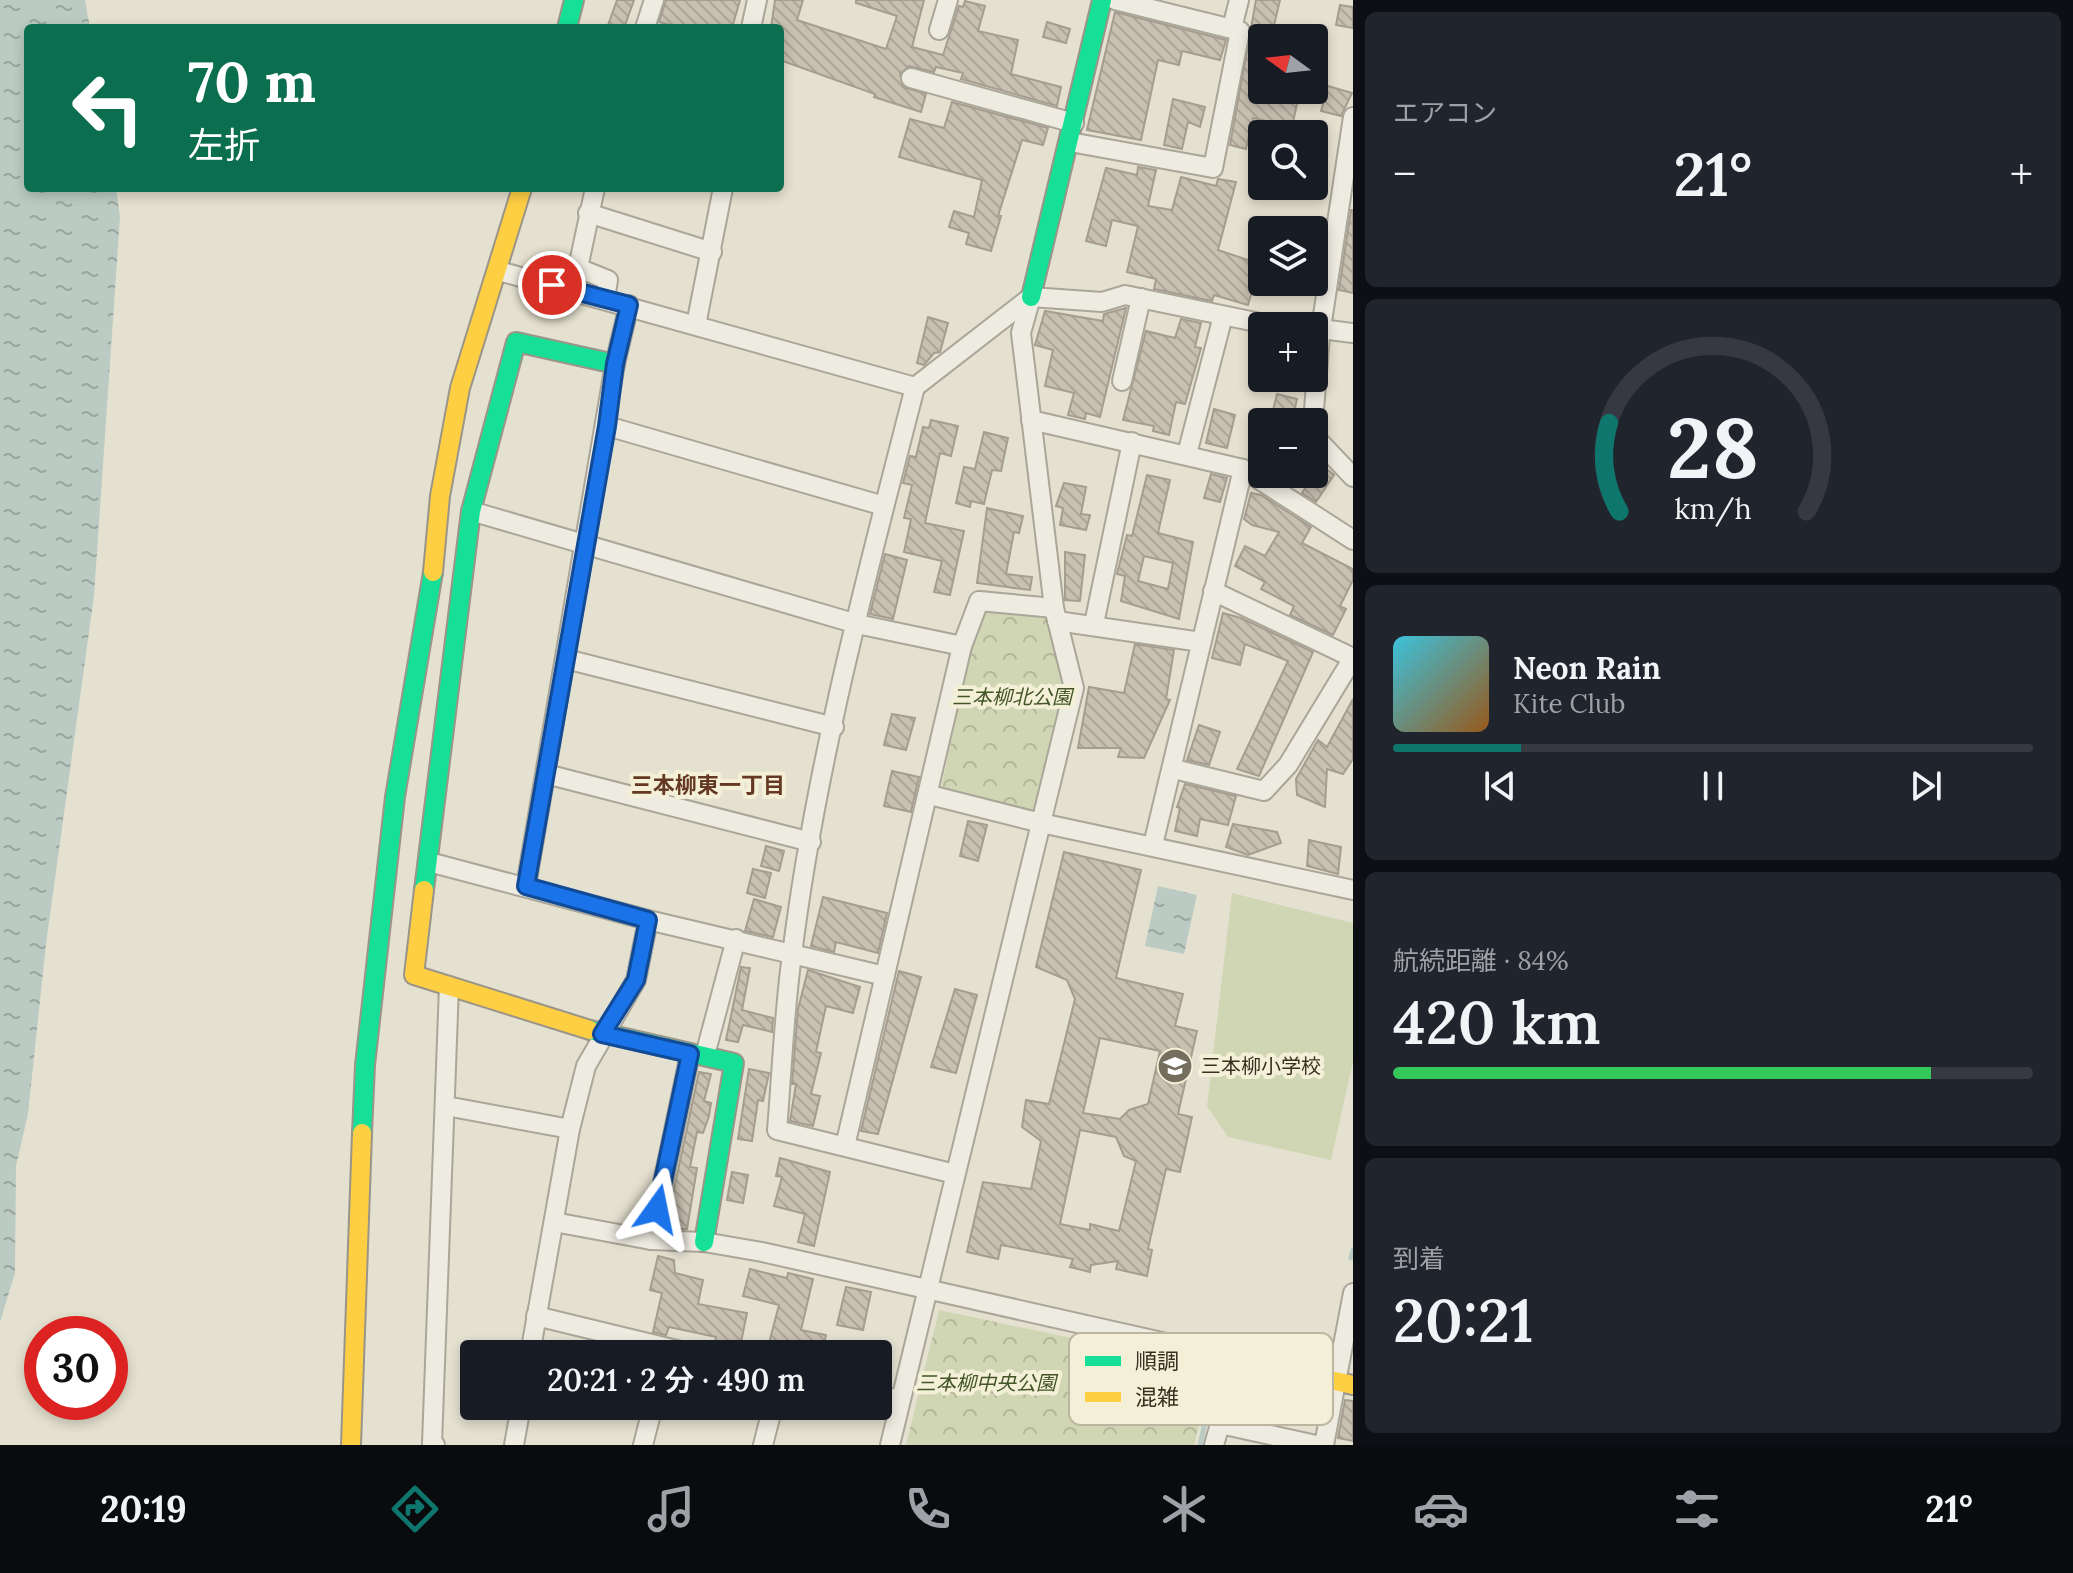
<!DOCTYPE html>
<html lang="ja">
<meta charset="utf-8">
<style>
body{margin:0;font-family:Lora,"Noto Sans JP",serif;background:#20242c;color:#f1f3f6;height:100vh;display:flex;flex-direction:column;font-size:30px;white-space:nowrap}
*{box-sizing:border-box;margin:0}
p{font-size:26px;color:#9ea1a6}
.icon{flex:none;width:44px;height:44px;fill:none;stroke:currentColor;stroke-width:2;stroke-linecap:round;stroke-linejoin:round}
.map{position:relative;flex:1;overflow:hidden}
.drawer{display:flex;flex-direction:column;gap:12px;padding:12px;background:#0d0f14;width:720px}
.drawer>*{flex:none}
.guide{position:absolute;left:24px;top:24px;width:760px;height:168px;border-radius:8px;box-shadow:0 4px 12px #0003;background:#0b6e4f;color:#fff;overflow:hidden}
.needle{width:52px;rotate:285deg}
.fabs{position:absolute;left:1248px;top:24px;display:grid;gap:16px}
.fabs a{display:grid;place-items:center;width:80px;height:80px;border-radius:8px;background:#171b24;box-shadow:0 4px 12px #0003;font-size:40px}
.speed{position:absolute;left:24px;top:1316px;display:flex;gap:16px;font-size:40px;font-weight:700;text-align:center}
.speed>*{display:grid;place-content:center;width:104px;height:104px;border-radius:50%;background:#171b24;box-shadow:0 4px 12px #0003;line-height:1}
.speed .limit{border:12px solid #d22;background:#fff;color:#111}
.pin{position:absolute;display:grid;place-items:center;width:68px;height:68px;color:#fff;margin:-34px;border:4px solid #fff;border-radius:50%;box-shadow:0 2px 8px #0007}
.me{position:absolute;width:88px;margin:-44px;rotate:12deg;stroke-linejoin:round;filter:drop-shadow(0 0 6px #0008)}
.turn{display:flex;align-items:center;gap:28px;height:168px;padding:0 32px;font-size:36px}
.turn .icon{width:104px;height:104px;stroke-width:2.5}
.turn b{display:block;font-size:56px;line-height:68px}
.big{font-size:60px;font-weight:600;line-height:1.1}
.drawer .tile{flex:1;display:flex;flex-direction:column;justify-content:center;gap:12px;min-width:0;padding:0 28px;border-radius:12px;background:#20242c}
.drawer .dial{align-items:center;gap:0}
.dial svg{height:208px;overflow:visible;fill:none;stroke:#363941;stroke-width:7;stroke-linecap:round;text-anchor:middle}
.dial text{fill:#f1f3f6;stroke:none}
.song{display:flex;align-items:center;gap:24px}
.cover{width:96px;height:96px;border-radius:12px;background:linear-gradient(135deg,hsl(190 70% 55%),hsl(30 70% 35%))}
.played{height:8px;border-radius:4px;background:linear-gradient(90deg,#0f766e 20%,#363941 20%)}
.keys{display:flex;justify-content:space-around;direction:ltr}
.heat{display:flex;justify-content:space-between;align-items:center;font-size:44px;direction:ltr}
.charge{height:12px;border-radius:6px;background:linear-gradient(90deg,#34c759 84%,#363941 0)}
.trip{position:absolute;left:460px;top:1340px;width:432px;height:80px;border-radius:8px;background:#171b24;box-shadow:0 4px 12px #0003;font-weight:600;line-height:80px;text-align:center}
.dock{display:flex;height:128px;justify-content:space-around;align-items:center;background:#090b0e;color:#9ea1a6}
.dock .icon{width:56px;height:56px}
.dock .on{color:#0f766e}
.dock b{font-size:36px;color:#f1f3f6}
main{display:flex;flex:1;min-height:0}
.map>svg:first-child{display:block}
</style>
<main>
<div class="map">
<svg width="1353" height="1445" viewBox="0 0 1353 1445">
<defs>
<pattern id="park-crowns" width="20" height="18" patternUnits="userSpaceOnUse" patternTransform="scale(2)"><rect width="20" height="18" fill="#d0d5b3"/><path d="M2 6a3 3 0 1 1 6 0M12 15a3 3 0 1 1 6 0" fill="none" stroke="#b3b79a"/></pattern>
<pattern id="water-ripples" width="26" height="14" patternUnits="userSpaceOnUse" patternTransform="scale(2)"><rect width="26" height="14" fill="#bbcbc3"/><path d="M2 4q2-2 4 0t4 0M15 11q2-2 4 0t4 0" fill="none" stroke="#99a59e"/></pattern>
<pattern id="building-back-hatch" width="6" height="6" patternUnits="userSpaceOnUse" patternTransform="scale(2)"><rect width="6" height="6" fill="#c8c0b1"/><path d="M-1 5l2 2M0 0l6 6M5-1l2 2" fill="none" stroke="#ada598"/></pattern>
</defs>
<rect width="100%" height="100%" fill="#e5e1d0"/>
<g fill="url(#park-crowns)">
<path d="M986 610 1046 613 1067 686 1036 813 941 789 971 647Z"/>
<path d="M939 1310 1213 1368 1194 1445H906Z"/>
</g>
<path fill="#d0d5b3" d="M1232 893 1353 923V1061L1331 1160 1228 1137 1207 1106Z"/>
<g fill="url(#water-ripples)">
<path d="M0 0H85L90 28H28V188H116L120 217 94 596 46 944 28 1114 16 1166 15 1273 0 1322Z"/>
<path d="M1158 886 1197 895 1184 954 1145 946Z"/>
</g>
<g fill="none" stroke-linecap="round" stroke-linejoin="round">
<g stroke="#bbcbc3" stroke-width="5">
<path d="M1351 1258 1353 1250"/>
<path d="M1200 1445 1217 1368"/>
</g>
</g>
<g fill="url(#building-back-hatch)" stroke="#a59d8f" stroke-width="2" fill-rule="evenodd">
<path d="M617 0H634L624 28H607Z"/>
<path d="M666 0H740L732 28H682L659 22Z"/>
<path d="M775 0H803L797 20 886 49 897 16 856 3V0H924L912 47 943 55 959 6 963 7 965 1 985 6 978 31 1018 40 1011 74 1061 87 1057 106 961 79 963 73 936 67 934 72 909 66 900 74 903 87 926 94 921 112 874 97 875 94 780 60V28H771Z"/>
<path d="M1256 0H1280L1271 38H1262V90H1300L1292 127 1253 118 1246 149 1230 145Z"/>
<path d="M1340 5 1353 7V28L1336 25Z"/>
<path d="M1115 12 1226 40 1220 60 1182 51 1179 65 1158 60 1141 140 1087 130Z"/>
<path d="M1047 22 1070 29 1066 43 1043 37Z"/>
<path d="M1328 86 1352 93 1341 116 1321 111Z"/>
<path d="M1173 99 1205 107 1200 127 1188 122 1182 149 1164 145Z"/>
<path d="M952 102 1048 128 1043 145 1022 140 998 216H1001L991 251 966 244 969 233 949 227 954 211 974 217 982 180 899 157 910 119 944 128Z"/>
<path d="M1138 167 1156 170 1148 206 1172 210 1181 177 1216 186 1218 179 1236 182 1218 250 1260 264 1248 305 1214 295 1212 301 1154 289 1156 279 1127 272 1138 226 1112 220 1106 246 1086 241 1106 168 1137 175Z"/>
<path d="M1351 210H1353V293L1339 290Z"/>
<path d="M1126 308 1100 417 1086 413 1085 419 1068 415 1074 393 1045 386 1053 350 1035 345 1045 311 1103 321 1104 314Z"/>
<path d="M928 317 948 323 940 352 934 353 924 365 917 363Z"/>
<path d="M1181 319 1201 323 1195 347 1201 348 1185 404 1176 402 1169 435 1153 431 1154 426 1123 420 1146 331 1175 338Z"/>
<path d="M1277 394 1297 399 1292 422H1270Z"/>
<path d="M1214 409 1235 415 1227 448 1206 443Z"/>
<path d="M931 420 958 426 951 456 940 453 925 523 964 531 950 595 934 592 942 561 904 552 911 519 904 518 912 485 903 483 910 456 916 457 923 427 929 428Z"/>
<path d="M984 432 1008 438 1001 471 992 470 984 504 971 501 970 507 956 503 964 467 975 469Z"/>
<path d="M1314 459 1334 475 1316 502 1302 493 1314 475Z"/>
<path d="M1211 474 1227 478 1220 502 1204 498Z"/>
<path d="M1147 475 1170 480 1158 533 1193 542 1179 619 1121 601 1125 576 1117 574 1127 535 1132 536ZM1144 556 1173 563 1168 589 1138 581Z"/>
<path d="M1064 483 1086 487 1081 514 1090 515 1086 530 1060 525 1063 508 1056 506Z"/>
<path d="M1251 493 1261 495 1311 527 1302 543 1353 569V580L1340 606 1346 609 1333 635 1290 615 1294 606 1261 589 1265 582 1235 566 1245 546 1265 556 1279 532 1252 525 1244 519Z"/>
<path d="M987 508 1023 516 1019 533 1014 532 1006 574 1032 577 1030 590 977 583Z"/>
<path d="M1065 552 1085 555 1080 601 1065 600Z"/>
<path d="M885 554 907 560 893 619 870 614Z"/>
<path d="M1223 613 1241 618 1313 652 1259 776 1237 769 1288 661 1245 644 1240 665 1212 658Z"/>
<path d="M1135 644 1174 650 1166 699 1170 700 1144 758 1118 757 1121 748H1078L1089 687 1124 693Z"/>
<path d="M1353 699V759L1343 774 1327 769 1325 807 1297 795 1296 779 1318 740 1327 747Z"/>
<path d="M892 714 915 718 906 750 884 745Z"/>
<path d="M1199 725 1220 732 1209 765 1187 760Z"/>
<path d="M892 771 919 777 911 812 884 806Z"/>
<path d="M1185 784 1236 796 1228 825 1200 819 1197 836 1175 831 1180 808 1177 807Z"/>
<path d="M968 821 987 825 978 861 960 856Z"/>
<path d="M1233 824 1277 832 1281 843 1248 855 1226 847Z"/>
<path d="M1309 840 1341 847 1338 874 1307 866Z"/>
<path d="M766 846 784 851 779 871 761 866Z"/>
<path d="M1064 852 1141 870 1116 978 1183 994 1175 1026 1197 1031 1178 1114 1192 1117 1180 1172 1166 1169 1148 1249 1152 1250 1147 1276 1116 1269 1118 1261 1091 1265 1090 1272 1070 1267 1073 1259 1001 1245 998 1259 967 1252 983 1182 1031 1189 1041 1141 1022 1127 1026 1100 1049 1104 1075 999 1067 980 1036 967ZM1100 1038 1160 1051 1148 1104 1129 1110 1120 1119 1083 1113ZM1080 1130 1116 1137 1124 1156 1136 1161 1119 1231 1090 1224V1230L1060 1224Z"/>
<path d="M753 869 771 873 765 898 747 893Z"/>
<path d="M823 897 887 913 878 953 836 942 834 952 811 946Z"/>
<path d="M754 899 781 907 773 937 745 931Z"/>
<path d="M741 967 750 968 742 1010 773 1018 772 1032 743 1025 738 1042 726 1040Z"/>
<path d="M808 970 860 987 853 1013 826 1006 816 1052 821 1053 811 1094 820 1096 813 1126 790 1121 796 1084H792L798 1009Z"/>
<path d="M899 971 921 977 878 1134 861 1131Z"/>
<path d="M955 989 977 995 956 1073 931 1067Z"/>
<path d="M749 1069 769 1073 763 1101 758 1100 752 1141 738 1139Z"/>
<path d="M699 1072 711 1074 704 1101 711 1103 709 1116 703 1133 697 1132 690 1167 697 1168 687 1229H672L666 1227Z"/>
<path d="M780 1158 830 1172 814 1246 798 1242 805 1214 774 1206 782 1177 776 1176Z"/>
<path d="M732 1172 748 1175 743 1203 727 1200Z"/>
<path d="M658 1256 674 1260 675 1273 703 1280 698 1304 747 1313 739 1352 714 1347 716 1337 669 1327 666 1335 653 1332 662 1293 650 1290Z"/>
<path d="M750 1269 787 1278 788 1273 813 1279 801 1330 826 1335 822 1354H800L769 1343 779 1305 743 1296Z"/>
<path d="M846 1287 871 1292 863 1330 837 1325Z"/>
<path d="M1345 1400 1353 1401V1441L1338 1438Z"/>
</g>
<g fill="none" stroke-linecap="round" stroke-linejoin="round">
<defs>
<g id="street">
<path d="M645 28 654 0"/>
<path d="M751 28 757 0"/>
<path d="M1232 28 1239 0"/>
<path d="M939 30 948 0"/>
<path d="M911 78 1074 123"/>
<path d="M1070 142 1213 168 1240 31 1115 0"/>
<path d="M595 188 578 268 608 280 605 299"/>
<path d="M588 213 712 252"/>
<path d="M499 271 915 387 1031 297 1102 302 1125 295 1275 326"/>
<path d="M696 325 723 188"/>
<path d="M1321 329 1353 333"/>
<path d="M1320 335 1353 117"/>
<path d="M1122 381 1141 298"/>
<path d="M915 387C868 570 815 767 792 955 784 1012 782 1071 777 1130L955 1174"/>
<path d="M1031 420 1243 469 1353 540"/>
<path d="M1313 422 1320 335 1314 334"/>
<path d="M607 426 884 506"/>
<path d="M1314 436 1353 477"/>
<path d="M1187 454 1223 316"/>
<path d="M471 511 857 624 962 646"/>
<path d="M1213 591 1353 658"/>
<path d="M1057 621 1201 642"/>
<path d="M1094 624 1132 442"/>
<path d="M566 659 834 727"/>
<path d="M1174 769 1264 791 1288 765 1353 658"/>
<path d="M546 774 811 842"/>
<path d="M930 795 1041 823 1074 688 1054 608 1021 333 1031 297"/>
<path d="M1153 845 1243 469"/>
<path d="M429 862 648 920 885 976"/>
<path d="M526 886 615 364 629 305"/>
<path d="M705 1055 736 939"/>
<path d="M446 1106 570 1129"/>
<path d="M845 1146 962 646 979 601 1054 608"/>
<path d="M554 1222 651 1240 704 1242 762 1252 1335 1381"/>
<path d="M651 1240 690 1054"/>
<path d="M536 1316 693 1354"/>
<path d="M530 1354 570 1129 586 1066 636 980 648 920"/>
<path d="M878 1395 900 1400"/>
<path d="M435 1445 432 1444 449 986"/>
<path d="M514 1445 521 1406"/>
<path d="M643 1445 653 1406"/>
<path d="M763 1445 773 1406"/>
<path d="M890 1445 1041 823 1353 890"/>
<path d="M1214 1445 1220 1424 1316 1445"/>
<path d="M1324 1445 1353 1293"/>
</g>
<g id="fast">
<path d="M567 28 574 0"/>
<path d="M1031 297 1102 0"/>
<path d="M424 890 471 511 516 342 615 364"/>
<path d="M590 1030 734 1063 704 1242"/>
<path d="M362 1133 365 1065 395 797 433 572"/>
</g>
<g id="slow">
<path d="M433 572 440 496 460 388 522 188"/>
<path d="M424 890 414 975 590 1030"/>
<path d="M1335 1381 1353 1385"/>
<path d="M351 1445 362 1133"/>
</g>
</defs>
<use href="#street" stroke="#aaa699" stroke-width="22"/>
<use href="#fast" stroke="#9a9588" stroke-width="22"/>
<use href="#slow" stroke="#9a9588" stroke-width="22"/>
<use href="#street" stroke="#eeebe1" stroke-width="18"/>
<use href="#fast" stroke="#16e098" stroke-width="18"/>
<use href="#slow" stroke="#ffcf43" stroke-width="18"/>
</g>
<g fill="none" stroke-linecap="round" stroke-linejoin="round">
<defs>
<path id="route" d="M552 285 629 305 615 364 607 426 526 886 648 920 636 980 602 1034 690 1054 657 1209"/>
</defs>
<use href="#route" stroke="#114b97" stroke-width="20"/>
<use href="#route" stroke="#1a73e8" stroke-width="14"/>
</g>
<defs>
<symbol id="school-disc" viewBox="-11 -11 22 22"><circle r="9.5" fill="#756e5e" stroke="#f4f0d7"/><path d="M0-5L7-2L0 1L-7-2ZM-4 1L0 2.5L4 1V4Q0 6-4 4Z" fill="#fff"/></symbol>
</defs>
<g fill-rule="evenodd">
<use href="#school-disc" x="1155" y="1046" width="40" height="40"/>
</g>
<g text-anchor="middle" stroke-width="8" stroke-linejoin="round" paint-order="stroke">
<g font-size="20" font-style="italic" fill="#445528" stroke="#f4f0d7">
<text x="1012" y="704">三本柳北公園</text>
<text x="986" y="1390">三本柳中央公園</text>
</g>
<g font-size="20" fill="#393021" stroke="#f4f0d7" text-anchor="start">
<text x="1201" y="1073">三本柳小学校</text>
</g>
<g font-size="22" font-weight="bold" fill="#643822" stroke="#f4f0d7">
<text x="708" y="793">三本柳東一丁目</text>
</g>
</g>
<rect x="1069" y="1333" width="264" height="92" rx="12" fill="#f4f0d7" stroke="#bcb6a0" stroke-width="2"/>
<rect x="1085" y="1356" width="36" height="10" fill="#16e098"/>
<rect x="1085" y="1392" width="36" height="10" fill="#ffcf43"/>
<g font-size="22" fill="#393021">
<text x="1135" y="1369">順調</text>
<text x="1135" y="1405">混雑</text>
</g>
</svg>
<div class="fabs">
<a><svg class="needle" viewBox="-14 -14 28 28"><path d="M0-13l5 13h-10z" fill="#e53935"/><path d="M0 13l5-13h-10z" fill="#9ea1a6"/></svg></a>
<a><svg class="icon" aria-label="search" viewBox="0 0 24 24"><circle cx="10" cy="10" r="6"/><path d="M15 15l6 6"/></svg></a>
<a><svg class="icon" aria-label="layers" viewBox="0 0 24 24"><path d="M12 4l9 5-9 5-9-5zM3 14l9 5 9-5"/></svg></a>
<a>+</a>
<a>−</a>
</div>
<div class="speed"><div class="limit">30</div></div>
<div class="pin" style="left:552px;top:285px;background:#d93025"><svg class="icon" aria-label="arrive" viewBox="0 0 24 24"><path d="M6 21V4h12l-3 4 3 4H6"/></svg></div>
<svg class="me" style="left:657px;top:1209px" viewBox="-20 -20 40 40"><path d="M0-17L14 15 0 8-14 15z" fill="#1a73e8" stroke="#fff" stroke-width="4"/></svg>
<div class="trip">20:21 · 2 分 · 490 m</div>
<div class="guide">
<div class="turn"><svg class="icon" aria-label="left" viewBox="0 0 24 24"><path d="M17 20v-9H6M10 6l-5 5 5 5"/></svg><div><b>70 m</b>左折</div></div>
</div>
</div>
<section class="drawer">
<div class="tile"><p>エアコン</p>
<div class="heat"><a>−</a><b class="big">21°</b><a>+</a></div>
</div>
<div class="tile dial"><svg viewBox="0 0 100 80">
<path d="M14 69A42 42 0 1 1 86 69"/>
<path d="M14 69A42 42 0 0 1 10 35" stroke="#0f766e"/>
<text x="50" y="56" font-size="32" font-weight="700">28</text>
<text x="50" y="72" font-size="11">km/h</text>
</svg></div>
<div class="tile">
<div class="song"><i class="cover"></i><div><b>Neon Rain</b><p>Kite Club</p></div></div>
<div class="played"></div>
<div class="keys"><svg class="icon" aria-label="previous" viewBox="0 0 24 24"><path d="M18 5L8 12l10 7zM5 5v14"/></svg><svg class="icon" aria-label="pause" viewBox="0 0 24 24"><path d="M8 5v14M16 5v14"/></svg><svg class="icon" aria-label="next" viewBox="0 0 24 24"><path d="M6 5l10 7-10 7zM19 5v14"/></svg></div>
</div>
<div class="tile"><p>航続距離 · 84%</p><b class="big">420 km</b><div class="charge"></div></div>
<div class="tile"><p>到着</p><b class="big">20:21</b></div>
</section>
</main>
<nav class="dock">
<b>20:19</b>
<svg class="icon on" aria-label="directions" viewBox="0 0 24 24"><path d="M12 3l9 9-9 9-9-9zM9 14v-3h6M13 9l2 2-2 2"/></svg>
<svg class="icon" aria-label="music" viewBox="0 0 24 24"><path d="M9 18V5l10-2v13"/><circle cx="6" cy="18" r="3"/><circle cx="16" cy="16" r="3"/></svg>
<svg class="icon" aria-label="phone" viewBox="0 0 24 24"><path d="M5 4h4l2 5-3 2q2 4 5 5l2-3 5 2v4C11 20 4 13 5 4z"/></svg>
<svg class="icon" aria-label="climate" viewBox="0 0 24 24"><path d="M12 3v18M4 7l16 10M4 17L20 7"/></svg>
<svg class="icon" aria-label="car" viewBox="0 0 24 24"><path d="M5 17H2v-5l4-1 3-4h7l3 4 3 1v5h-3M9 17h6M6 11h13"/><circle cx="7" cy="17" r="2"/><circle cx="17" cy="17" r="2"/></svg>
<svg class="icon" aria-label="filters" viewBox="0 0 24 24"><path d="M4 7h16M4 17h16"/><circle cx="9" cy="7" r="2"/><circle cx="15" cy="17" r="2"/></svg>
<b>21°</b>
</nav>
